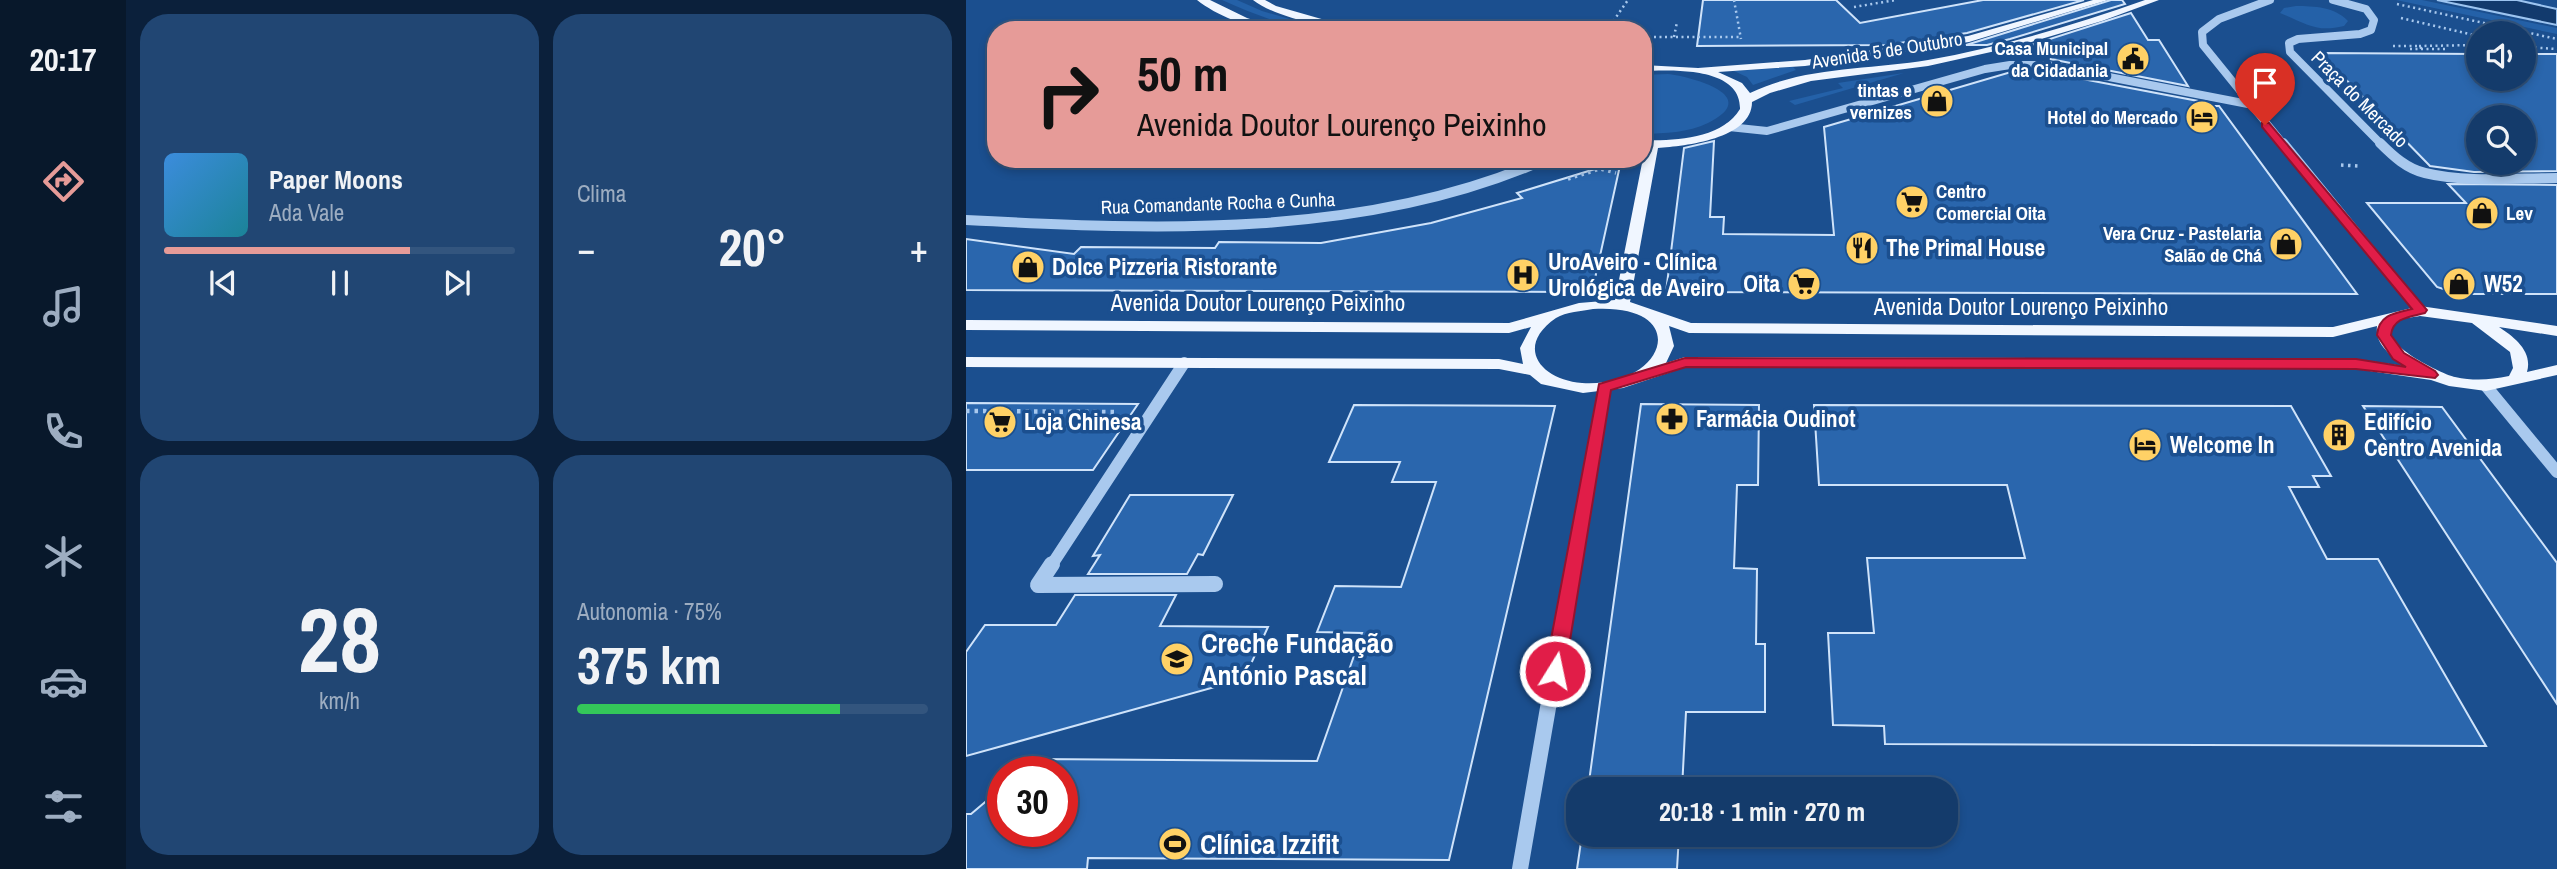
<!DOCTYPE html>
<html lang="pt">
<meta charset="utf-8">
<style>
body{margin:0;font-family:"Archivo Narrow",sans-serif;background:#214673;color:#f1f3f6;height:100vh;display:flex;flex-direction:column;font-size:26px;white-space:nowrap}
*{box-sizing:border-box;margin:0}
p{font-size:23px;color:#9dadc1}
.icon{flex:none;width:38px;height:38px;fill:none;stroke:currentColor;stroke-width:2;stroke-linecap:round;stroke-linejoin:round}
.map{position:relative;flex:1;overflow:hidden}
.drawer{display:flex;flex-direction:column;gap:14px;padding:14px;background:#0b203b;width:840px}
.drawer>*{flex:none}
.hud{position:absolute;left:21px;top:21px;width:665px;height:147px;border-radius:28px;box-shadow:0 4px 10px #0003,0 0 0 2px #33557e;background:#e69b98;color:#111;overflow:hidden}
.controls{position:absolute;left:1500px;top:21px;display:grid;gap:14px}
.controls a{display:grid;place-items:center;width:70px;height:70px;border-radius:50%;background:#143b6b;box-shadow:0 4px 10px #0003,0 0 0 2px #33557e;font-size:35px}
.speed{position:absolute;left:21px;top:756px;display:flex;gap:14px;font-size:35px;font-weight:700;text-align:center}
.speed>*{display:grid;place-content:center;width:91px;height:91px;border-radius:50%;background:#143b6b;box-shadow:0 4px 10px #0003,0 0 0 2px #33557e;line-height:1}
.speed .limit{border:10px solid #d22;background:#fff;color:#111}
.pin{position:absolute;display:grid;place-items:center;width:60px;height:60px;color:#fff;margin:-72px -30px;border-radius:50% 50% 50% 0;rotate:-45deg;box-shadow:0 0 7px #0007}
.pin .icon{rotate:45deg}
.me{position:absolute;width:77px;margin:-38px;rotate:10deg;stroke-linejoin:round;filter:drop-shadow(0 0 5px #0008)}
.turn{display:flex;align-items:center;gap:24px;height:147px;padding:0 35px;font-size:32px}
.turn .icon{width:91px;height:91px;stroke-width:2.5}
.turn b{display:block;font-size:49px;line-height:60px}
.big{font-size:52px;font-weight:700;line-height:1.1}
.drawer .widget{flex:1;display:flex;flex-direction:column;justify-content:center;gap:10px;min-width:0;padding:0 24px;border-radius:28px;background:#214673}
.drawer .dial{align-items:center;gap:0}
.dial b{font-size:91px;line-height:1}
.song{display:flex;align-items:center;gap:21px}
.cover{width:84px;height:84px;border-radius:10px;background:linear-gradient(135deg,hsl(210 70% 55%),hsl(190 70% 35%))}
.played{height:7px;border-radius:4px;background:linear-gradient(90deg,#e69b98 70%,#33557e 70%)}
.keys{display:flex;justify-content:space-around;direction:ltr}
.heat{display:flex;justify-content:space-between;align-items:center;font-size:38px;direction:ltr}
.charge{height:10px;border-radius:5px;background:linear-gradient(90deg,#34c759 75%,#33557e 0)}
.drawer .tiles{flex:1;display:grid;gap:14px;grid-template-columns:repeat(2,1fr)}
.trip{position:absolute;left:600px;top:777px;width:392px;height:70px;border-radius:28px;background:#143b6b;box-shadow:0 4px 10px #0003,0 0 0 2px #33557e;font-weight:700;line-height:70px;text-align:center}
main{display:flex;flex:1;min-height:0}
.tab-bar{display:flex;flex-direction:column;width:126px;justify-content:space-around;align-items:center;background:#08182b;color:#9dadc1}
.tab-bar .icon{width:49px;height:49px}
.tab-bar .active{color:#e69b98}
.tab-bar b{font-size:32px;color:#f1f3f6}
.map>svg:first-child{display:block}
</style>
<main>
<nav class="tab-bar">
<b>20:17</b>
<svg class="icon active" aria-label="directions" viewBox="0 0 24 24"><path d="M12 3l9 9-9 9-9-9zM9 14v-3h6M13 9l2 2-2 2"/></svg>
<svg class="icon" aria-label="music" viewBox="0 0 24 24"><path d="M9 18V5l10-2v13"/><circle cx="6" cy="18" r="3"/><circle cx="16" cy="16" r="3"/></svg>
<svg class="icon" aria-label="phone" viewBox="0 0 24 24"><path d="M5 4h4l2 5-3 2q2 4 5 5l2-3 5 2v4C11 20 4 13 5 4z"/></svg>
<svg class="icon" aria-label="climate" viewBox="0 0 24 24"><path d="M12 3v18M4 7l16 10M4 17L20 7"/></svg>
<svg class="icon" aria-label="car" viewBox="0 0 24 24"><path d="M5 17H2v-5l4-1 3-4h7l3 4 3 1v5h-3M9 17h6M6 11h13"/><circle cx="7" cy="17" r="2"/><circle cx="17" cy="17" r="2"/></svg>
<svg class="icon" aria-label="filters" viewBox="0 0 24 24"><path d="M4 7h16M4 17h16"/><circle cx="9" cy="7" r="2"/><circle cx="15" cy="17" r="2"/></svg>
</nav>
<section class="drawer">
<div class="tiles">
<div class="widget">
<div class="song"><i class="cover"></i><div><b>Paper Moons</b><p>Ada Vale</p></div></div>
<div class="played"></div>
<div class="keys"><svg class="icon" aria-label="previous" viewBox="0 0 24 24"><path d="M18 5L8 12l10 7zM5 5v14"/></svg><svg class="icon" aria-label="pause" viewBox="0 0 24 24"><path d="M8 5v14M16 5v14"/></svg><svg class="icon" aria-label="next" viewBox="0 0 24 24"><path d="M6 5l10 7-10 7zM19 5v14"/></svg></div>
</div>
<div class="widget"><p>Clima</p>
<div class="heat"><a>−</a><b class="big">20°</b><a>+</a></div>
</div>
<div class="widget dial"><b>28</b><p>km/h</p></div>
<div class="widget"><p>Autonomia · 75%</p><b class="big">375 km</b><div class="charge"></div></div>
</div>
</section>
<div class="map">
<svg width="1591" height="869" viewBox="0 0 1591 869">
<rect width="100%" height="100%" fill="#1b4f8f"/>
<g fill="#2461a8">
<path d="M256 0H271L296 11 361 30C325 30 288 14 256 0Z"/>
<path d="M1430 0H1456L1591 28V34Z"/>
<path d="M1330 6C1348 6 1369 7 1382 21L1378 26C1349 33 1340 23 1314 13L1318 8Z"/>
<path d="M827 67 830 70 787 85 781 77 768 71Z"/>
<path d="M938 73 829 105 823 101 877 88 872 83Z"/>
<path d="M702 74C727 77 797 96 742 123 722 133 699 133 677 134V75Z"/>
</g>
<path fill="#123a6d" stroke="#9cc4f0" stroke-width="2" d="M1471 0H1551L1591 9V25Z"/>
<g fill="#2a66ad" stroke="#cfe3fa" stroke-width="2" fill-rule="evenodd">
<path d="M737 0H870L894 23 1017 0H1118L1001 33 920 45 731 46Z"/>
<path d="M1145 0H1156L1159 4 1044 39 1021 45H1000Z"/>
<path d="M1165 13 1182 40H1193L1222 86 1084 59 1131 45H1065Z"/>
<path d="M1354 53 1512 54V79H1558V54H1591V171L1508 172 1464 166ZM1512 117H1558V163H1512Z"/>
<path d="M1045 72H1080L1232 101 1235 106H1253L1391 294 700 292 718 148 748 141 744 217H758L757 234 868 235 858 127Z"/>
<path d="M655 161 628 283 604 292 0 290V239L108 254 115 247 249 248 253 242 355 243 465 223 556 198 551 193Z"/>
<path d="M1482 184 1591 185V294H1492L1471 287 1401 203H1500Z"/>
<path d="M0 403 172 404 127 470H0Z"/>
<path d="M675 404 793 405 792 485H771L768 568 791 569 790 644H799V712H720L716 789H622Z"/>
<path d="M388 405 589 406 483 860 122 858 121 869H0V814H5L37 787V831H96V772H55L70 759 351 761 396 633 351 632 369 586 435 587 470 482H426L434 462H363Z"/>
<path d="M848 405 1325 406 1365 476H1347L1353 487H1323L1361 559H1412L1520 746 919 744 918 726 867 725 862 633H908L901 558H1059L1041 485H853Z"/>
<path d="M1397 406 1476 407 1591 563V704Z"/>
<path d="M164 495H267L237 555 232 554 221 574H122L134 555 127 556Z"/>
<path d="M109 595H210L194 626 302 627 278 679 0 756V652L19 625H90Z"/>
<path d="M616 835H713L711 869H611Z"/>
</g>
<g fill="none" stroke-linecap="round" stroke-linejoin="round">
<g stroke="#a9c9ee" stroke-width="2.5" stroke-dasharray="2 3.5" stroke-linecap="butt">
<path d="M768 0 775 39"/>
<path d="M1431 4 1591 39"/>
<path d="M888 7 930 0"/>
<path d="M1435 18 1512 36"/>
<path d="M641 30 662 0"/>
<path d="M677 37H775"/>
<path d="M708 37 711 22"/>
<path d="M1427 46H1453L1456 49"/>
<path d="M1453 46 1512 45"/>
<path d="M1558 47 1591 49"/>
<path d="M1444 49H1480"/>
</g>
<g stroke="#a9c9ee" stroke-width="3.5" stroke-dasharray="2.5 4.5" stroke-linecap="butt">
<path d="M1375 165 1392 166"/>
<path d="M602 179 634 169 650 173"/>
</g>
<path stroke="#a9c9ee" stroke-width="4.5" stroke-dasharray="3.5 5" stroke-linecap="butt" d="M0 411 148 412"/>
<g stroke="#a9c9ee" stroke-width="8">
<path d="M1304 0 1253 19 1236 32 1237 45 1318 145"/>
<path d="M1367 0 1400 9 1408 20 1405 30 1394 34 1332 39 1323 43 1324 52 1416 145"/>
<path d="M763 127 801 131 1019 69 1044 65H1081L1282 104"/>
</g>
<g stroke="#a9c9ee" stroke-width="10">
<path d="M1317 143 1454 311"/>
<path d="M1414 143C1427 156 1441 169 1459 173 1500 183 1549 178 1591 178"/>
<path d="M0 220C193 230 400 239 580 159"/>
</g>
<g stroke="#a9c9ee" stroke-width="12">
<path d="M1520 386 1591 472"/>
<path d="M85 566 218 363"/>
<path d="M607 566 638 388"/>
</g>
<g stroke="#a9c9ee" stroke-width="16">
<path d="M86 564 72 585 249 584"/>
<path d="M554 869 607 564"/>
</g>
<g fill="#f0f6ff" fill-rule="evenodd">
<path d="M231 0H244L281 18 317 30C288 30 254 18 231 0Z"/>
<path d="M287 0H299L310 6 394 30C367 30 308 17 287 0Z"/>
<path d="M1127 0H1142L1003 42 839 66 752 72 776 83 784 93C840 66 903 70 962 60 1036 47 1108 25 1179 0H1193L1136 21 1052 46 962 66 845 81 804 93 786 102C786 139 719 146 692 148L664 302 725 323 1367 327 1454 306 1591 326V336L1533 327C1548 337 1567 351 1561 372L1591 365V375L1520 391 1483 386 1465 380 1390 369 720 367 657 388 617 393 575 384 564 375 533 369 0 367V357L533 359 557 364 554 348 565 327 543 333 0 330V320L543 323 613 303 649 300 679 148 677 140C709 141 756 139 774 109 775 67 708 70 677 71V65L732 68 839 60 1002 36ZM627 309C728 303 701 388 616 383 575 380 548 347 590 318 600 312 616 311 627 309ZM1454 316 1506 323 1544 352 1547 368 1543 376C1524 380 1508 381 1489 377 1476 374 1400 338 1432 321 1438 318 1448 317 1454 316ZM703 326 723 333 1367 337 1411 326C1409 345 1424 354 1437 366L1390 359 719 357 700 363 708 346Z"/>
</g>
</g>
<path fill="#e11d48" stroke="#92132f" stroke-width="2" d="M1296 123H1303L1461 310 1459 313C1445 317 1427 317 1425 335L1438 353 1469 371 1472 375 1469 378 1390 369 720 367 645 390 599 671 596 676 589 679 582 676 579 671 633 384 719 358 1390 359 1440 367 1427 359 1411 335C1413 315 1428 313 1446 309L1296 127Z"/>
<defs>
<symbol id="civic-disc" viewBox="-11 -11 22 22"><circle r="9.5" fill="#ffd166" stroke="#1b4f8f"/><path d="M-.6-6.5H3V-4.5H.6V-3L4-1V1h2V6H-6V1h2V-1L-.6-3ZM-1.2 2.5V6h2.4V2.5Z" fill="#111"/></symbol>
<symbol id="shop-disc" viewBox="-11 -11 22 22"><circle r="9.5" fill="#ffd166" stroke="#1b4f8f"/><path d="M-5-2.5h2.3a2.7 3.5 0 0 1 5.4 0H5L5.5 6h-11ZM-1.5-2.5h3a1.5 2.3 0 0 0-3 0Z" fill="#111"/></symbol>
<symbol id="hotel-disc" viewBox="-11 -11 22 22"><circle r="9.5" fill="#ffd166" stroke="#1b4f8f"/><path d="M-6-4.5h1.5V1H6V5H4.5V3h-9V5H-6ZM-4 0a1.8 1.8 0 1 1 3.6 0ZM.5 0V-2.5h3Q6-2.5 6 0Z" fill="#111"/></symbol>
<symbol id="supermarket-disc" viewBox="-11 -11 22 22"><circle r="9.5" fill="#ffd166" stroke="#1b4f8f"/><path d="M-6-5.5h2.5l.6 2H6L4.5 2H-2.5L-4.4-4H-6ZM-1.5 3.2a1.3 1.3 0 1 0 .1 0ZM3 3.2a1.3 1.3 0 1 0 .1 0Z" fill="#111"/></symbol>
<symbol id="restaurant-disc" viewBox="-11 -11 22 22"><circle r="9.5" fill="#ffd166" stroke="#1b4f8f"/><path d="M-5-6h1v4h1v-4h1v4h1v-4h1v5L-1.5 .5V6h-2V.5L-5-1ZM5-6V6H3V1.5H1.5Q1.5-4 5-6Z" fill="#111"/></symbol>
<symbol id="hospital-disc" viewBox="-11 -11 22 22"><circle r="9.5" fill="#ffd166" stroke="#1b4f8f"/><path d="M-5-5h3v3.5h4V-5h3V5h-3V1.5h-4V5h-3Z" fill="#111"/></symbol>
<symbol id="pharmacy-disc" viewBox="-11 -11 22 22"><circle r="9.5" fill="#ffd166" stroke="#1b4f8f"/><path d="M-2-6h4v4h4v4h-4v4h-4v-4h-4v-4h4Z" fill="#111"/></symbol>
<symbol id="building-disc" viewBox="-11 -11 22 22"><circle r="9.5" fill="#ffd166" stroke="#1b4f8f"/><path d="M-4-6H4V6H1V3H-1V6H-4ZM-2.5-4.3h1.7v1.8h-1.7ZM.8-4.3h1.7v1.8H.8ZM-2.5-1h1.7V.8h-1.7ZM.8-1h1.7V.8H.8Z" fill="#111"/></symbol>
<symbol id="school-disc" viewBox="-11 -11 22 22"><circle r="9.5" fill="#ffd166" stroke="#1b4f8f"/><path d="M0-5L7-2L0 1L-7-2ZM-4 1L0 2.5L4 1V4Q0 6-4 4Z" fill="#111"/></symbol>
<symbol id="stadium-disc" viewBox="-11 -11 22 22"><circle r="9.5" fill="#ffd166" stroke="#1b4f8f"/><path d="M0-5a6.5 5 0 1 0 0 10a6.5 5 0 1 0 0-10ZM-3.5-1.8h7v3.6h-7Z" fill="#111"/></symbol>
</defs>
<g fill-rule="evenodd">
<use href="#civic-disc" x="1148" y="40" width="38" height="38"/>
<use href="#shop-disc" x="952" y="82" width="38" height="38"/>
<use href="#hotel-disc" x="1217" y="98" width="38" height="38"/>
<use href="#supermarket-disc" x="927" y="183" width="38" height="38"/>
<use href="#shop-disc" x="1497" y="194" width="38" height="38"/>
<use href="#shop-disc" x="1301" y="225" width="38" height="38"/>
<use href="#restaurant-disc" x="877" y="229" width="38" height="38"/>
<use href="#shop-disc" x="43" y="248" width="38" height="38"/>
<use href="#hospital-disc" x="538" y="256" width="38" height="38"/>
<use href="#supermarket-disc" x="819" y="265" width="38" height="38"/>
<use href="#shop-disc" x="1474" y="265" width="38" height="38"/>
<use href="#pharmacy-disc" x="687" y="400" width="38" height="38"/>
<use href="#supermarket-disc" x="15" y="403" width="38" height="38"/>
<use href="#building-disc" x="1354" y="416" width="38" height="38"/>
<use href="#hotel-disc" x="1160" y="426" width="38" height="38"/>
<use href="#school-disc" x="192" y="640" width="38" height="38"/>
<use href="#stadium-disc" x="190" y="825" width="38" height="38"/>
</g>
<g text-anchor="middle" stroke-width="7" stroke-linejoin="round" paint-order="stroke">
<g font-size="19" font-weight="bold" fill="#fff" stroke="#1b4f8f" text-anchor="end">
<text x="1142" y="55">Casa Municipal<tspan x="1142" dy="22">da Cidadania</tspan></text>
<text x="946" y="97">tintas e<tspan x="946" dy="22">vernizes</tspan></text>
<text x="1212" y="124">Hotel do Mercado</text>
<text x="970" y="198" text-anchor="start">Centro<tspan x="970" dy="22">Comercial Oita</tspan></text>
<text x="1540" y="220" text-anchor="start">Lev</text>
<text x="1296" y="240">Vera Cruz - Pastelaria<tspan x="1296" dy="22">Salão de Chá</tspan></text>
</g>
<g font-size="19" fill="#fff" stroke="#1b4f8f">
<text transform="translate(921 50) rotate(-9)" y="7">Avenida 5 de Outubro</text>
<text transform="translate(1394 99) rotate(45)" y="7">Praça do Mercado</text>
<text transform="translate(252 203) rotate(-2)" y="7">Rua Comandante Rocha e Cunha</text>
</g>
<g font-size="23" font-weight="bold" fill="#fff" stroke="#1b4f8f" text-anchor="start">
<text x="920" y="256">The Primal House</text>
<text x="582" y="270">UroAveiro - Clínica<tspan x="582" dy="26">Urológica de Aveiro</tspan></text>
<text x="86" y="275">Dolce Pizzeria Ristorante</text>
<text x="814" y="292" text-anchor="end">Oita</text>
<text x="1518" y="292">W52</text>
<text x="730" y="427">Farmácia Oudinot</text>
<text x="58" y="430">Loja Chinesa</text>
<text x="1398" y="430">Edifício<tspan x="1398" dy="26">Centro Avenida</tspan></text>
<text x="1204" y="453">Welcome In</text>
</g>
<g font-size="23" fill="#fff" stroke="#1b4f8f">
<text x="292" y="311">Avenida Doutor Lourenço Peixinho</text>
<text x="1055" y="315">Avenida Doutor Lourenço Peixinho</text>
</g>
<g font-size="28" font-weight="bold" fill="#fff" stroke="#1b4f8f" text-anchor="start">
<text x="235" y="653">Creche Fundação<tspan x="235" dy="32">António Pascal</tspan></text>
<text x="234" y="854">Clínica Izzifit</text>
</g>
</g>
</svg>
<div class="controls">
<a><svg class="icon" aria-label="sound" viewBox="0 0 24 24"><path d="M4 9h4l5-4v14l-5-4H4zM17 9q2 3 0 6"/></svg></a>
<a><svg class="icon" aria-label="search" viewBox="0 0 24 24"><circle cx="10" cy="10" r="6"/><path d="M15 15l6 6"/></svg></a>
</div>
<div class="speed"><div class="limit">30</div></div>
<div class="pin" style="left:1299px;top:125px;background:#d93025"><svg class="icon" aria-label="arrive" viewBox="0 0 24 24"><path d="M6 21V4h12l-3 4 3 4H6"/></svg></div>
<svg class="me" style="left:589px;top:671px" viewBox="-20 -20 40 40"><circle r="17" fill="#e11d48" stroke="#fff" stroke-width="3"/><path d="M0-11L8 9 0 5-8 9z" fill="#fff"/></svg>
<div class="trip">20:18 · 1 min · 270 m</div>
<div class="hud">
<div class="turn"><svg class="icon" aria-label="right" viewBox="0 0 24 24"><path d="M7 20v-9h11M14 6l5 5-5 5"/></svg><div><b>50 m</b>Avenida Doutor Lourenço Peixinho</div></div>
</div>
</div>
</main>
